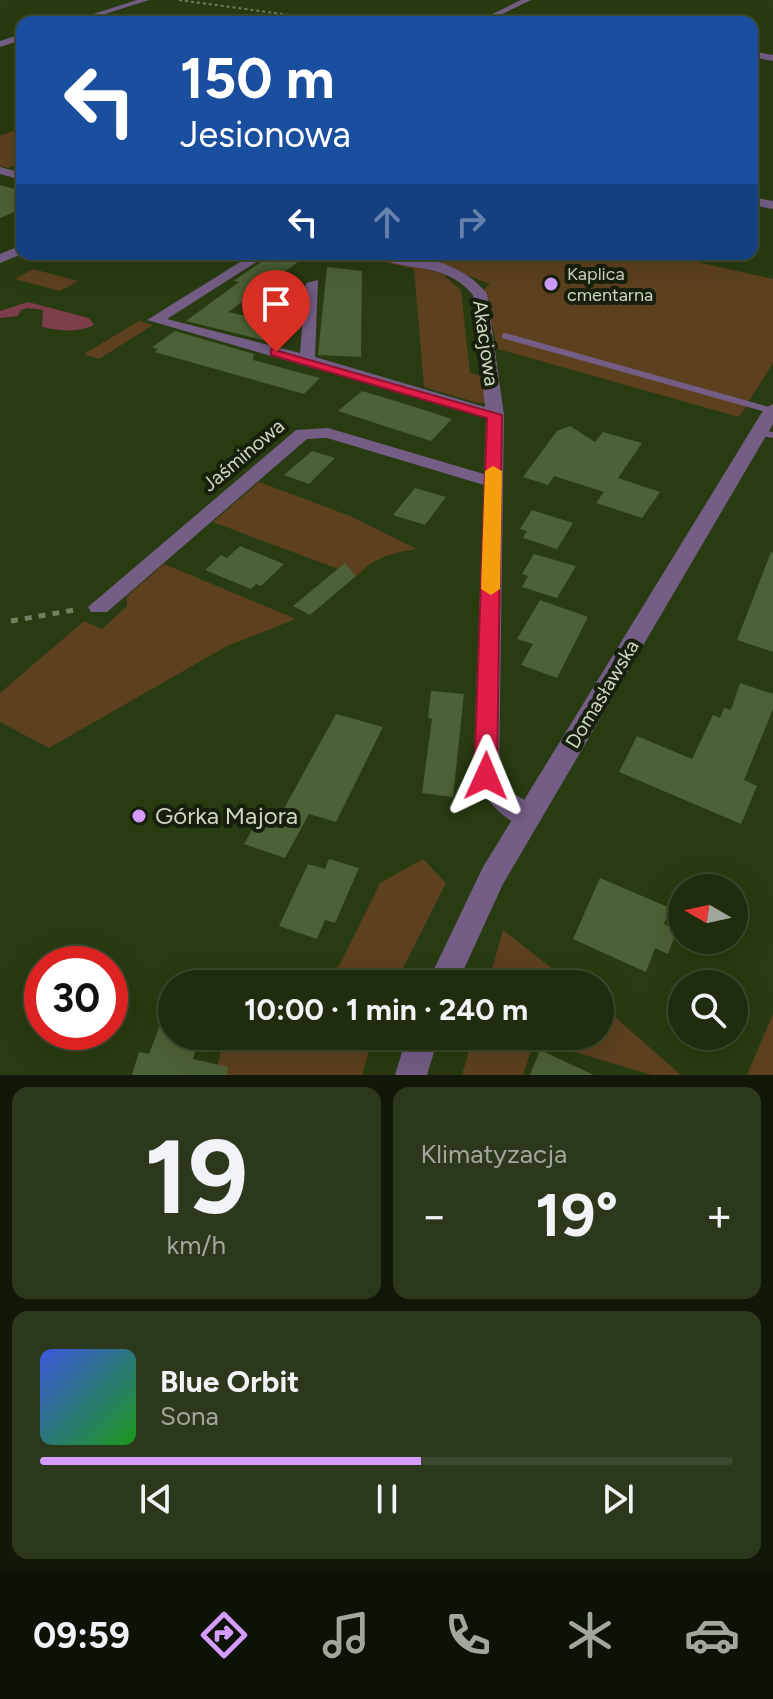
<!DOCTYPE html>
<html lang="pl">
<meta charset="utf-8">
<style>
body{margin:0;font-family:Figtree,sans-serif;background:#2c381b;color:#f1f3f6;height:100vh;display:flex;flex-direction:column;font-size:30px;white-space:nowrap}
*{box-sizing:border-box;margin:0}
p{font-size:26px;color:#a1a79d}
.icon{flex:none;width:44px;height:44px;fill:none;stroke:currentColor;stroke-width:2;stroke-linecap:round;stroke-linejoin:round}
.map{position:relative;height:1075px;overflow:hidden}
.panel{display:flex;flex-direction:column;gap:12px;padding:12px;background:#111807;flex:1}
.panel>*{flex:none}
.top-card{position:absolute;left:16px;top:16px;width:742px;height:244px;border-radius:16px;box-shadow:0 8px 32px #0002,0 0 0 2px #3c482e;background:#1a4fa0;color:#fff;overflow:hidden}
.needle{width:52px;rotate:279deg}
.fabs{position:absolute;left:668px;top:874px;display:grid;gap:16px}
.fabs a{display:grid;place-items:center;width:80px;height:80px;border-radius:50%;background:#1f2c0d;box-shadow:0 8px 32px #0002,0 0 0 2px #3c482e;font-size:40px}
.speed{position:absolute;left:24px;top:946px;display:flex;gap:16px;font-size:40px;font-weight:700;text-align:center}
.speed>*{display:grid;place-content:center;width:104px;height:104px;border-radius:50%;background:#1f2c0d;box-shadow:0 8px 32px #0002,0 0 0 2px #3c482e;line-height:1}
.speed .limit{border:12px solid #d22;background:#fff;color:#111}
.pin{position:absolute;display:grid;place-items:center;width:68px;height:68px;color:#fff;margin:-82px -34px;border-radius:50% 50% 50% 0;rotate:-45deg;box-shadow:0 0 8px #0007}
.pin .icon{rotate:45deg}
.me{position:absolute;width:88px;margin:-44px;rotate:1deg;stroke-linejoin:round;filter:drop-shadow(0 0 6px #0008)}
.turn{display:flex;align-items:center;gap:28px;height:168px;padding:0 32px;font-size:36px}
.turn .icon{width:104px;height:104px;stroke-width:2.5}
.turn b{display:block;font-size:56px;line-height:68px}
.lanes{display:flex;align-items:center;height:76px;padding:0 32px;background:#0003;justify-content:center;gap:40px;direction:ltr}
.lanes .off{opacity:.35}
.big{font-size:60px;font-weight:700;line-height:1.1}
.panel .tile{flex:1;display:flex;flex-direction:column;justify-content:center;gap:12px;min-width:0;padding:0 28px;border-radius:16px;background:#2c381b}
.panel .dial{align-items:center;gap:0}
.dial b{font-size:104px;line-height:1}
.song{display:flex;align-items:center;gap:24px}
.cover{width:96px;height:96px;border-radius:12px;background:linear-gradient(135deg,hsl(230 70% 55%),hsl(120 70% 35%))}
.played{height:8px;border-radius:4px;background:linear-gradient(90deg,#d39cfd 55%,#3c482e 55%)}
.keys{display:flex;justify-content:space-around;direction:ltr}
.heat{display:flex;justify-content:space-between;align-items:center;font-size:44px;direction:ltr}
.panel .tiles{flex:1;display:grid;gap:12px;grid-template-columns:1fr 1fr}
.tile:last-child{grid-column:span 2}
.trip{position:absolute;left:158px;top:970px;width:456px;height:80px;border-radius:40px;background:#1f2c0d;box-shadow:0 8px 32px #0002,0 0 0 2px #3c482e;font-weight:700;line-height:80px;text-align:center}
.menu{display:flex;height:128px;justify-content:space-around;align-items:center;background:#0c1205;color:#a1a79d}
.menu .icon{width:56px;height:56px}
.menu .selected{color:#d39cfd}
.menu b{font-size:36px;color:#f1f3f6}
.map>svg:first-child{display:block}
</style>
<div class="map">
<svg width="773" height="1075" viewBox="0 0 773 1075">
<rect width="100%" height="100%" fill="#293b11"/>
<g fill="#5d411f">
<path d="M22 127V162L8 168 0 166V136Z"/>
<path d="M350 254H370L447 275 444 276 461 290 470 373 485 377 487 402 478 403 424 387 414 269Z"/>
<path d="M393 254H661L773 279V363L739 417 498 349 483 290 490 284 448 268Z"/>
<path d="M33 269 78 281 60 291 15 279Z"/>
<path d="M139 321 153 325 99 359 84 354Z"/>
<path d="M259 482 350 516 417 549C391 553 375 557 357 576L213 522Z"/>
<path d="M164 564 296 619 227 646 49 748 0 722V693L84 621 102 629 127 606V596Z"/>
<path d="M423 859 446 883 395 984H308L339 966 380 883Z"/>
<path d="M503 930 572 984H488Z"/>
<path d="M600 1004 681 1075H652L555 1046 547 1036H600Z"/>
<path d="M773 1014V1075H747Z"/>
<path d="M225 1036H373L362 1075H215Z"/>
<path d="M473 1036H536L523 1075H462Z"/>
</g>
<path fill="#7b3e4a" d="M28 302 89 318 94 325C76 333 62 331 42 327L43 310 28 308 21 310 18 316 0 318V311Z"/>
<g fill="#4d6136">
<path d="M0 185 22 191V209L0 218Z"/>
<path d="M273 254H309L228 312 283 324 263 340 186 321 239 282 233 281Z"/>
<path d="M327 267 362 271 361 357 318 355Z"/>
<path d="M175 331 254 354 253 360 320 378 304 394 155 352 158 349 152 347Z"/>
<path d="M362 391 405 404 452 419 431 441 338 411Z"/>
<path d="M570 426 595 442 603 432 642 443 618 478 660 492 642 518 596 503 604 492 554 476 548 485 523 477 557 431Z"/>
<path d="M312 451 335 458 309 484 284 475Z"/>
<path d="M415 488 446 497 425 525 393 515Z"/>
<path d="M532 510 573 523 557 549 523 538 527 531 520 529Z"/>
<path d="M240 546 284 564 261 586 256 584 251 589 205 570 221 555 227 558Z"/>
<path d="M771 552 773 553V652L737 640Z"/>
<path d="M534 554 576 566 557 598 522 587 528 576 522 574Z"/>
<path d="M345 563 356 576 310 615 293 606Z"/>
<path d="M540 600 588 617 557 678 521 665 533 644 517 639Z"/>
<path d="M740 683 773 694V709L744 780 757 786 741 824 619 772 637 736 692 759 713 715 720 718 724 708 731 710Z"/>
<path d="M431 691 464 694 453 797 422 793 432 719 428 718Z"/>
<path d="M336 714 383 727 336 822 309 814 285 858 244 844 258 819 275 825Z"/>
<path d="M329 859 359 868 335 923 325 920 317 939 279 926 308 864 325 869Z"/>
<path d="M600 878 670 908 664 924 677 930 668 954 655 948 646 972 573 939Z"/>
<path d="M170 999 172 1036H196L193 1046H197L193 1059 228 1067 227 1075H132L139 1052 149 1054Z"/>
<path d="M540 1050 594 1075H530Z"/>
</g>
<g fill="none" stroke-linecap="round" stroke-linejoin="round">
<g stroke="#71815f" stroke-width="2" stroke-dasharray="3 3" stroke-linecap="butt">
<path d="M179 0 289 15 290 21 295 22"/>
<path d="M137 17 165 22"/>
</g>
<path stroke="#71815f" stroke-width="5" stroke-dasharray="7 7" stroke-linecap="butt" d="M11 621 80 609"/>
<g fill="#745e85" fill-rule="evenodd">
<path d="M505 333 773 408V414L502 338V334Z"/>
<path d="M760 430 773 432V438L756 435 755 433Z"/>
</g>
<g fill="#745e85" fill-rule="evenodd">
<path d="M137 0H149L80 22H68Z"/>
<path d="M521 0H531L486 22H476Z"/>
<path d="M22 34V40L0 47V41Z"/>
<path d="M752 51 773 55V61L752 57Z"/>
<path d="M0 167 22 173V180L0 174Z"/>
<path d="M752 197 773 201V209L752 205Z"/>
<path d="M22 245V254L0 263V254Z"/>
<path d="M253 254H269L167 319 300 353 306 283 318 280 315 357 485 407 473 295C444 259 401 274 373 254 413 254 462 260 487 294L504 415 499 774 511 792 538 808 542 816 538 824C510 834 485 798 473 776L484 485 327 438 307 439 107 612H91L88 607 296 430 328 428 484 474 486 418 147 320Z"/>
</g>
<g fill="#745e85" fill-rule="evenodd">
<path d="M773 404V424L503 884 457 984H427L483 867 764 409Z"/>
<path d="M407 1036H439L427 1075H395Z"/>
</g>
</g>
<path fill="#e11d48" stroke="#92132f" stroke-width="2" d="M271 349 502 415 497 776 494 782H477L474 776 487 418 271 355Z"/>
<path fill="#f59e0b" d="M493 466 502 471 500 589 491 595 481 589 485 471Z"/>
<g fill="#d39cfd" stroke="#171f0d" stroke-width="3">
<circle cx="551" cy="284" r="8"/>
<circle cx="139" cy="816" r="8"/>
</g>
<g text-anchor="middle" stroke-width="8" stroke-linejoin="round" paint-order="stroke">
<g font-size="18" fill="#ccd8c0" stroke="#171f0d" text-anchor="start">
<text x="567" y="280">Kaplica<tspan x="567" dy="21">cmentarna</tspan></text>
</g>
<g font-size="20" fill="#ccd8c0" stroke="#171f0d">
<text transform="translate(486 343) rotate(82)" y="7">Akacjowa</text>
<text transform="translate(243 455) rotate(-40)" y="7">Jaśminowa</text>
<text transform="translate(602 694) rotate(-59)" y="7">Domasławska</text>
</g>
<g font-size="24" fill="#ccd8c0" stroke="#171f0d" text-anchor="start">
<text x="155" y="824">Górka Majora</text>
</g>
</g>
</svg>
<div class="fabs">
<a><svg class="needle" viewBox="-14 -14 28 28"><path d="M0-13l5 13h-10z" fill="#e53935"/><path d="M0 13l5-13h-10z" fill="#a1a79d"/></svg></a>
<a><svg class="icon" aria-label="search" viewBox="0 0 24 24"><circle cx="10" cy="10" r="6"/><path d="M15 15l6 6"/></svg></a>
</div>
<div class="speed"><div class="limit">30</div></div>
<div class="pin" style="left:276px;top:352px;background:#d93025"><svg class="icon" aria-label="arrive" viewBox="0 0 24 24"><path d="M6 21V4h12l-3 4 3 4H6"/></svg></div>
<svg class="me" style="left:486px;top:776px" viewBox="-20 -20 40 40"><path d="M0-17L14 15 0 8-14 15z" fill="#e11d48" stroke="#fff" stroke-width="4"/></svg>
<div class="trip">10:00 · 1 min · 240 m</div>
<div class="top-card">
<div class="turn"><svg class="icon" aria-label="left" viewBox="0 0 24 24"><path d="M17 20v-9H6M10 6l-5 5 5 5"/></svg><div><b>150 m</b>Jesionowa</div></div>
<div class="lanes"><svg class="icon" aria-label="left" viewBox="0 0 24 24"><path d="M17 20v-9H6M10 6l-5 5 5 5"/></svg><svg class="icon off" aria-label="ahead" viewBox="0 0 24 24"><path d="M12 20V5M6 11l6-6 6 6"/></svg><svg class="icon off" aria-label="right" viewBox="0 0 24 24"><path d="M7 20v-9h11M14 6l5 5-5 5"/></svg></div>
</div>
</div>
<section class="panel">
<div class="tiles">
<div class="tile dial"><b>19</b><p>km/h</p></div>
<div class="tile"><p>Klimatyzacja</p>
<div class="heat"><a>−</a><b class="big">19°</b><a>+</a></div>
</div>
<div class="tile">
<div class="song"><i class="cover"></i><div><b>Blue Orbit</b><p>Sona</p></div></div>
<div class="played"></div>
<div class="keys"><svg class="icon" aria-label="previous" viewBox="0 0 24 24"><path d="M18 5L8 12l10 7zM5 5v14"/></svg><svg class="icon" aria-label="pause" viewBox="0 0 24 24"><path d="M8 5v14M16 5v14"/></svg><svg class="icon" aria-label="next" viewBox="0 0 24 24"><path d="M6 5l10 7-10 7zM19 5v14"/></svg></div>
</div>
</div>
</section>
<nav class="menu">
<b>09:59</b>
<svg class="icon selected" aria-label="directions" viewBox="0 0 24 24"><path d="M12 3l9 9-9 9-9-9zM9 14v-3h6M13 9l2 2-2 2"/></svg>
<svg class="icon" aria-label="music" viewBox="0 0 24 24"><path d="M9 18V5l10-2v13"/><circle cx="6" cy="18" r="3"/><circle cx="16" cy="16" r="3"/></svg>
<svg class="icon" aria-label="phone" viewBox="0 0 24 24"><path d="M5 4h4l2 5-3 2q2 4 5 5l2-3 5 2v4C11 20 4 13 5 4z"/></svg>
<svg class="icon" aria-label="climate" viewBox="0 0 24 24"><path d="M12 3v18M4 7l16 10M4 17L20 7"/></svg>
<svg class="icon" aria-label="car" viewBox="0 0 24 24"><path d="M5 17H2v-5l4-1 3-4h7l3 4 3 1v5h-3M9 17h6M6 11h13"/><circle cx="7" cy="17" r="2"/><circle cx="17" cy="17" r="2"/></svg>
</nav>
